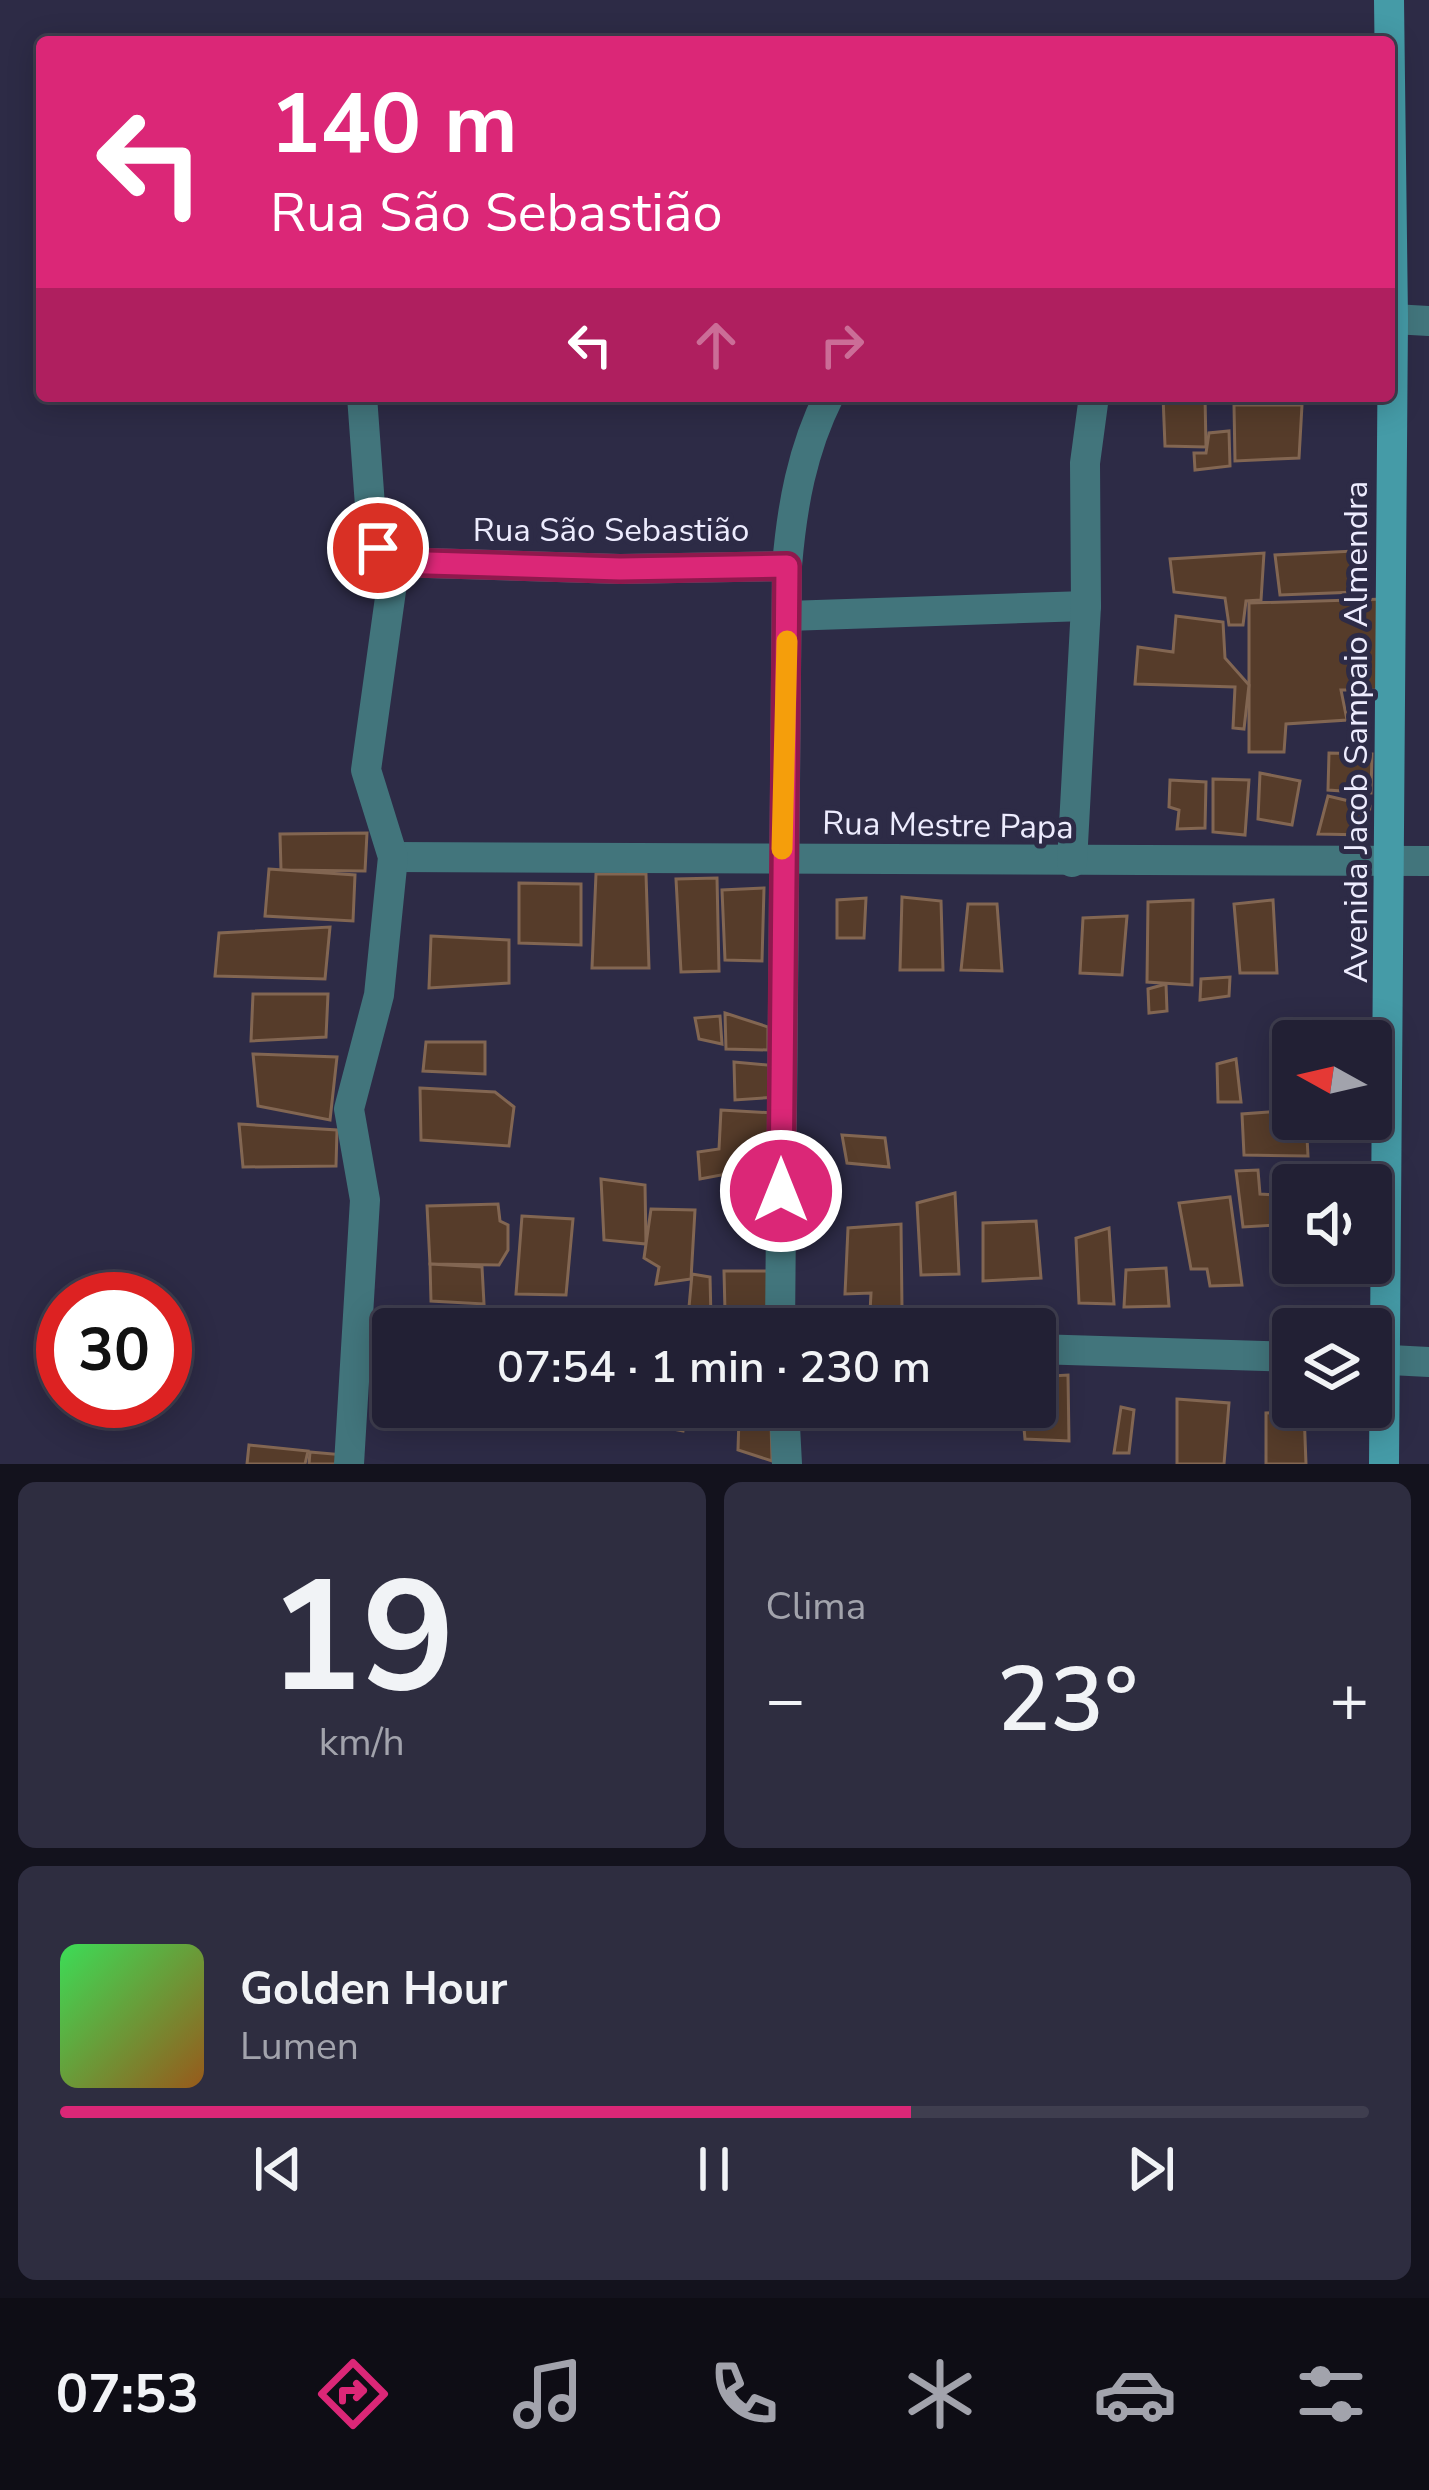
<!DOCTYPE html>
<html lang="pt">
<meta charset="utf-8">
<style>
body{margin:0;font-family:"Nunito Sans",sans-serif;background:#2e2d40;color:#f1f3f6;height:100vh;display:flex;flex-direction:column;font-size:45px;white-space:nowrap}
*{box-sizing:border-box;margin:0}
p{font-size:39px;color:#a2a3ac}
.icon{flex:none;width:66px;height:66px;fill:none;stroke:currentColor;stroke-width:2;stroke-linecap:round;stroke-linejoin:round}
.map{position:relative;height:1464px;overflow:hidden}
.drawer{display:flex;flex-direction:column;gap:18px;padding:18px;background:#13121d;flex:1}
.drawer>*{flex:none}
.top-card{position:absolute;left:36px;top:36px;width:1359px;height:366px;border-radius:12px;box-shadow:0 6px 30px #0003,0 0 0 3px #3f3e4f;background:#db2777;color:#fff;overflow:hidden}
.needle{width:78px;rotate:278deg}
.fabs{position:absolute;left:1272px;top:1020px;display:grid;gap:24px}
.fabs a{display:grid;place-items:center;width:120px;height:120px;border-radius:12px;background:#222034;box-shadow:0 6px 30px #0003,0 0 0 3px #3f3e4f;font-size:60px}
.speed{position:absolute;left:36px;top:1272px;display:flex;gap:24px;font-size:60px;font-weight:700;text-align:center}
.speed>*{display:grid;place-content:center;width:156px;height:156px;border-radius:50%;background:#222034;box-shadow:0 6px 30px #0003,0 0 0 3px #3f3e4f;line-height:1}
.speed .limit{border:18px solid #d22;background:#fff;color:#111}
.pin{position:absolute;display:grid;place-items:center;width:102px;height:102px;color:#fff;margin:-51px;border:6px solid #fff;border-radius:50%;box-shadow:0 3px 12px #0007}
.me{position:absolute;width:132px;margin:-66px;rotate:0deg;stroke-linejoin:round;filter:drop-shadow(0 0 9px #0008)}
.turn{display:flex;align-items:center;gap:42px;height:252px;padding:0 36px;font-size:54px}
.turn .icon{width:156px;height:156px;stroke-width:2.5}
.turn b{display:block;font-size:84px;line-height:102px}
.lanes{display:flex;align-items:center;height:114px;padding:0 36px;background:#0003;justify-content:center;gap:60px;direction:ltr}
.lanes .off{opacity:.35}
.big{font-size:90px;font-weight:600;line-height:1.1}
.drawer .card{flex:1;display:flex;flex-direction:column;justify-content:center;gap:18px;min-width:0;padding:0 42px;border-radius:18px;background:#2e2d40}
.drawer .dial{align-items:center;gap:0}
.dial b{font-size:156px;line-height:1}
.song{display:flex;align-items:center;gap:36px}
.cover{width:144px;height:144px;border-radius:18px;background:linear-gradient(135deg,hsl(130 70% 55%),hsl(30 70% 35%))}
.played{height:12px;border-radius:6px;background:linear-gradient(90deg,#db2777 65%,#3f3e4f 65%)}
.keys{display:flex;justify-content:space-around;direction:ltr}
.heat{display:flex;justify-content:space-between;align-items:center;font-size:66px;direction:ltr}
.drawer .tiles{flex:1;display:grid;gap:18px;grid-template-columns:1fr 1fr}
.card:last-child{grid-column:span 2}
.trip{position:absolute;left:372px;top:1308px;width:684px;height:120px;border-radius:12px;background:#222034;box-shadow:0 6px 30px #0003,0 0 0 3px #3f3e4f;font-weight:600;line-height:120px;text-align:center}
.tab-bar{display:flex;height:192px;justify-content:space-around;align-items:center;background:#0e0d15;color:#a2a3ac}
.tab-bar .icon{width:84px;height:84px}
.tab-bar .selected{color:#db2777}
.tab-bar b{font-size:54px;color:#f1f3f6}
.map>svg:first-child{display:block}
</style>
<div class="map">
<svg width="1429" height="1464" viewBox="0 0 1429 1464">
<rect width="100%" height="100%" fill="#2d2b46"/>
<g fill="#563c2a" stroke="#826652" stroke-width="3">
<path d="M1163 396H1205L1206 447 1165 446Z"/>
<path d="M1337 396H1381V398L1337 401Z"/>
<path d="M1234 405H1302L1299 458 1235 461Z"/>
<path d="M1229 431 1230 466 1195 470 1194 453H1206L1209 433Z"/>
<path d="M1354 551 1356 592 1280 595 1275 555Z"/>
<path d="M1264 553 1261 600 1246 601 1243 625H1229L1225 598 1174 592 1170 559Z"/>
<path d="M1384 599 1382 690H1341L1347 720 1286 724 1284 752H1249V603Z"/>
<path d="M1176 616 1223 622 1225 658 1249 685 1244 729 1233 728 1235 687 1135 684 1138 647 1173 652Z"/>
<path d="M1329 753 1372 754 1371 793 1328 790Z"/>
<path d="M1260 773 1300 781 1292 825 1258 819Z"/>
<path d="M1213 779 1249 780 1245 835 1213 832Z"/>
<path d="M1170 780 1206 782 1205 828 1177 829 1179 810 1169 807Z"/>
<path d="M1328 796 1370 806 1367 835 1318 834Z"/>
<path d="M367 833 365 871 281 870 280 834Z"/>
<path d="M269 869 355 875 353 921 265 916Z"/>
<path d="M596 874H646L649 968H592Z"/>
<path d="M717 878 719 971 681 972 676 879Z"/>
<path d="M519 883 581 884V945L519 943Z"/>
<path d="M764 888 762 961 725 960 722 890Z"/>
<path d="M902 897 941 901 943 970H900Z"/>
<path d="M866 898 864 938H837V900Z"/>
<path d="M1193 900 1192 985 1147 982 1148 902Z"/>
<path d="M1273 900 1277 973H1240L1234 904Z"/>
<path d="M968 904H997L1002 971 961 970Z"/>
<path d="M1127 916 1122 975 1080 973 1083 918Z"/>
<path d="M330 927 325 979 215 976 219 933Z"/>
<path d="M431 936 509 940V983L429 988Z"/>
<path d="M1230 977 1229 996 1200 1000 1201 979Z"/>
<path d="M1166 984 1167 1011 1149 1013 1148 989Z"/>
<path d="M253 994H328L326 1037 251 1041Z"/>
<path d="M725 1013 768 1027V1050L726 1049Z"/>
<path d="M720 1016 722 1044 699 1039 695 1018Z"/>
<path d="M426 1042H485V1074L423 1071Z"/>
<path d="M253 1054 337 1057 330 1120 258 1106Z"/>
<path d="M1236 1059 1241 1102H1218L1217 1064Z"/>
<path d="M734 1062 778 1066V1097L735 1100Z"/>
<path d="M420 1088 495 1092 514 1107 509 1146 421 1140Z"/>
<path d="M1293 1094V1119H1306L1308 1156 1244 1155 1242 1114 1284 1111 1286 1095Z"/>
<path d="M721 1110 773 1113 776 1152 750 1154 748 1170 700 1179 698 1152 719 1149Z"/>
<path d="M239 1124 337 1130 336 1166 243 1167Z"/>
<path d="M842 1135 885 1138 889 1167 847 1163Z"/>
<path d="M1258 1170 1260 1194 1293 1196V1224L1243 1227 1236 1171Z"/>
<path d="M731 1175 771 1179 772 1210 731 1209Z"/>
<path d="M601 1179 645 1185 646 1244 604 1240Z"/>
<path d="M955 1193 959 1274 921 1275 917 1203Z"/>
<path d="M1230 1197 1242 1285 1210 1286 1207 1269H1191L1179 1203Z"/>
<path d="M498 1204 500 1221 508 1225V1250L499 1265 430 1264 427 1206Z"/>
<path d="M651 1209 695 1210 691 1279 656 1284 659 1267 644 1258Z"/>
<path d="M522 1216 573 1219 566 1295 516 1294Z"/>
<path d="M1036 1221 1041 1278 983 1281V1223Z"/>
<path d="M901 1224 902 1309 870 1312 871 1293 845 1294 848 1228Z"/>
<path d="M1109 1228 1114 1304 1079 1303 1076 1238Z"/>
<path d="M430 1264 482 1267 484 1304 431 1301Z"/>
<path d="M1166 1268 1169 1306 1124 1307 1126 1270Z"/>
<path d="M724 1271H774L775 1313 725 1312Z"/>
<path d="M692 1274 710 1277 711 1318H688Z"/>
<path d="M1068 1375 1069 1441 1025 1439 1022 1407H1035V1377Z"/>
<path d="M1177 1399 1229 1403 1224 1464H1177Z"/>
<path d="M431 1407H472V1426L430 1424Z"/>
<path d="M485 1407H512L510 1429 484 1425Z"/>
<path d="M569 1407H601L600 1416 569 1415Z"/>
<path d="M655 1407H687L683 1431 653 1425Z"/>
<path d="M1121 1407 1134 1410 1129 1453H1114Z"/>
<path d="M1304 1411 1306 1464H1266V1413Z"/>
<path d="M739 1418 771 1420 772 1461 738 1450Z"/>
<path d="M249 1445 308 1451 305 1464H247Z"/>
<path d="M310 1452 345 1455 343 1464H309Z"/>
</g>
<g fill="none" stroke-linecap="round" stroke-linejoin="round">
<g stroke="#42757c" stroke-width="30">
<path d="M1393 319 1429 321"/>
<path d="M362 396 372 533 378 549 395 562 620 569 787 566"/>
<path d="M787 616 1086 606"/>
<path d="M393 857 1429 861"/>
<path d="M1072 862 1086 606 1085 463 1094 396"/>
<path d="M360 1327 420 1329"/>
<path d="M780 1329 787 566C792 506 802 450 829 396"/>
<path d="M1035 1349 1293 1357"/>
<path d="M1371 1359 1429 1362"/>
<path d="M784 1407 787 1464"/>
<path d="M349 1464 365 1200 349 1109 379 995 393 857 366 770 395 562"/>
</g>
<path stroke="#459ba7" stroke-width="30" d="M1384 1464 1393 319 1389 0"/>
</g>
<g fill="none" stroke-linecap="round" stroke-linejoin="round">
<defs>
<path id="route" d="M378 548 395 562 620 569 787 566 781 1191"/>
</defs>
<use href="#route" stroke="#8e194d" stroke-width="30"/>
<use href="#route" stroke="#db2777" stroke-width="21"/>
<path stroke="#f59e0b" stroke-width="21" d="M782 849 787 641"/>
</g>
<g text-anchor="middle" stroke-width="10" stroke-linejoin="round" paint-order="stroke">
<g font-size="33" fill="#edecfe" stroke="#2d2b46">
<text x="611" y="541">Rua São Sebastião</text>
<text transform="translate(1355 732) rotate(-90)" y="12">Avenida Jacob Sampaio Almendra</text>
<text transform="translate(948 824) rotate(1)" y="12">Rua Mestre Papa</text>
</g>
</g>
</svg>
<div class="fabs">
<a><svg class="needle" viewBox="-14 -14 28 28"><path d="M0-13l5 13h-10z" fill="#e53935"/><path d="M0 13l5-13h-10z" fill="#a2a3ac"/></svg></a>
<a><svg class="icon" aria-label="sound" viewBox="0 0 24 24"><path d="M4 9h4l5-4v14l-5-4H4zM17 9q2 3 0 6"/></svg></a>
<a><svg class="icon" aria-label="layers" viewBox="0 0 24 24"><path d="M12 4l9 5-9 5-9-5zM3 14l9 5 9-5"/></svg></a>
</div>
<div class="speed"><div class="limit">30</div></div>
<div class="pin" style="left:378px;top:548px;background:#d93025"><svg class="icon" aria-label="arrive" viewBox="0 0 24 24"><path d="M6 21V4h12l-3 4 3 4H6"/></svg></div>
<svg class="me" style="left:781px;top:1191px" viewBox="-20 -20 40 40"><circle r="17" fill="#db2777" stroke="#fff" stroke-width="3"/><path d="M0-11L8 9 0 5-8 9z" fill="#fff"/></svg>
<div class="trip">07:54 · 1 min · 230 m</div>
<div class="top-card">
<div class="turn"><svg class="icon" aria-label="left" viewBox="0 0 24 24"><path d="M17 20v-9H6M10 6l-5 5 5 5"/></svg><div><b>140 m</b>Rua São Sebastião</div></div>
<div class="lanes"><svg class="icon" aria-label="left" viewBox="0 0 24 24"><path d="M17 20v-9H6M10 6l-5 5 5 5"/></svg><svg class="icon off" aria-label="ahead" viewBox="0 0 24 24"><path d="M12 20V5M6 11l6-6 6 6"/></svg><svg class="icon off" aria-label="right" viewBox="0 0 24 24"><path d="M7 20v-9h11M14 6l5 5-5 5"/></svg></div>
</div>
</div>
<section class="drawer">
<div class="tiles">
<div class="card dial"><b>19</b><p>km/h</p></div>
<div class="card"><p>Clima</p>
<div class="heat"><a>−</a><b class="big">23°</b><a>+</a></div>
</div>
<div class="card">
<div class="song"><i class="cover"></i><div><b>Golden Hour</b><p>Lumen</p></div></div>
<div class="played"></div>
<div class="keys"><svg class="icon" aria-label="previous" viewBox="0 0 24 24"><path d="M18 5L8 12l10 7zM5 5v14"/></svg><svg class="icon" aria-label="pause" viewBox="0 0 24 24"><path d="M8 5v14M16 5v14"/></svg><svg class="icon" aria-label="next" viewBox="0 0 24 24"><path d="M6 5l10 7-10 7zM19 5v14"/></svg></div>
</div>
</div>
</section>
<nav class="tab-bar">
<b>07:53</b>
<svg class="icon selected" aria-label="directions" viewBox="0 0 24 24"><path d="M12 3l9 9-9 9-9-9zM9 14v-3h6M13 9l2 2-2 2"/></svg>
<svg class="icon" aria-label="music" viewBox="0 0 24 24"><path d="M9 18V5l10-2v13"/><circle cx="6" cy="18" r="3"/><circle cx="16" cy="16" r="3"/></svg>
<svg class="icon" aria-label="phone" viewBox="0 0 24 24"><path d="M5 4h4l2 5-3 2q2 4 5 5l2-3 5 2v4C11 20 4 13 5 4z"/></svg>
<svg class="icon" aria-label="climate" viewBox="0 0 24 24"><path d="M12 3v18M4 7l16 10M4 17L20 7"/></svg>
<svg class="icon" aria-label="car" viewBox="0 0 24 24"><path d="M5 17H2v-5l4-1 3-4h7l3 4 3 1v5h-3M9 17h6M6 11h13"/><circle cx="7" cy="17" r="2"/><circle cx="17" cy="17" r="2"/></svg>
<svg class="icon" aria-label="filters" viewBox="0 0 24 24"><path d="M4 7h16M4 17h16"/><circle cx="9" cy="7" r="2"/><circle cx="15" cy="17" r="2"/></svg>
</nav>
